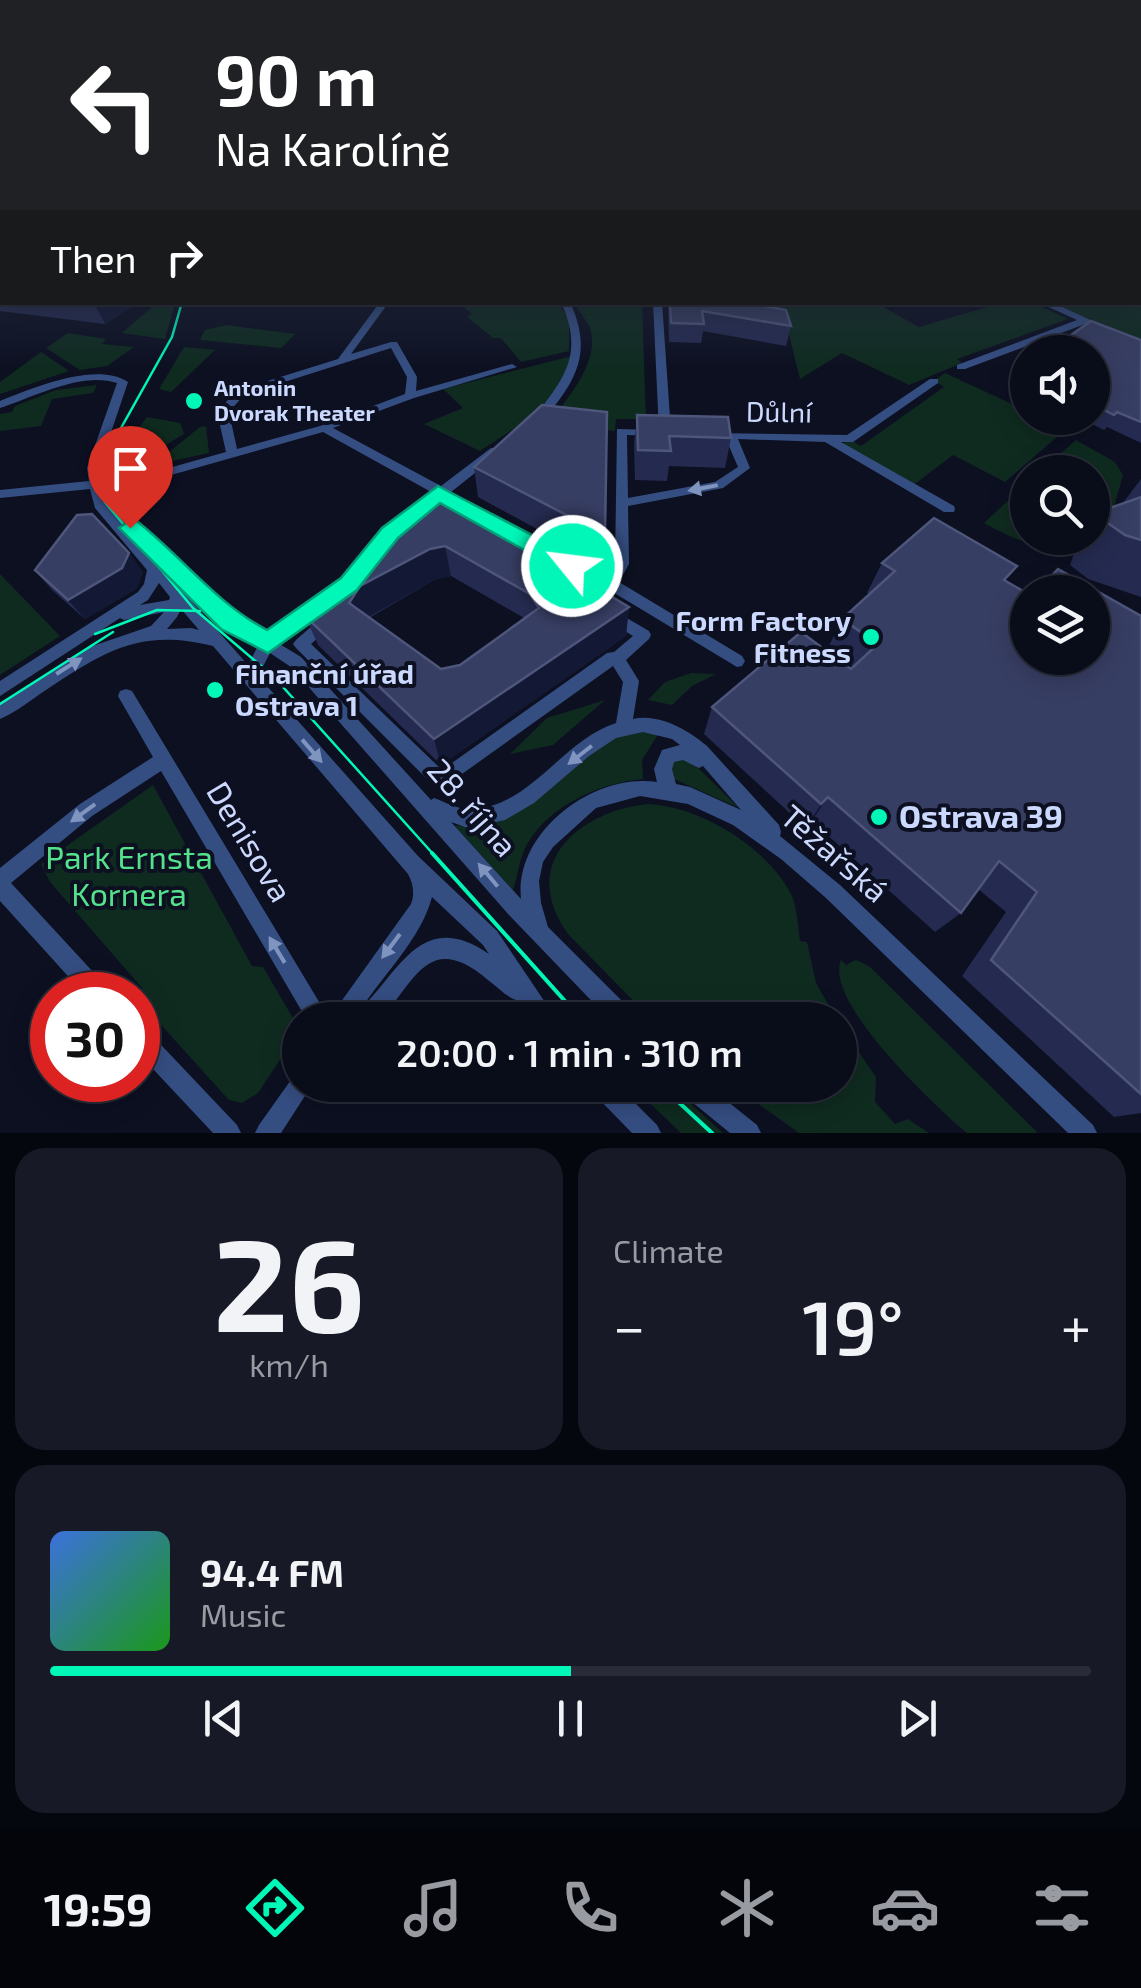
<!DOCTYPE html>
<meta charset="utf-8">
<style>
body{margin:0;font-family:"Exo 2",sans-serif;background:#171a26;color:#f1f3f6;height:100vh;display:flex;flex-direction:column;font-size:38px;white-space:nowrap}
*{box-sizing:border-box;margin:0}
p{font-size:32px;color:#999ba2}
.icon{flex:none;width:55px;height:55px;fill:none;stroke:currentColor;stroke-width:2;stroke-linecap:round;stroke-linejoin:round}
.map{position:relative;height:1133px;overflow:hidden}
.details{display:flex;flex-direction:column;gap:15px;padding:15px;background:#05070e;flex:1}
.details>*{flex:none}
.banner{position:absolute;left:0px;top:0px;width:1142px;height:305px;box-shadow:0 5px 25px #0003,0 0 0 2px #292c38;background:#202124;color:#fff;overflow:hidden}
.fabs{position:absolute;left:1010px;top:335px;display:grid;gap:20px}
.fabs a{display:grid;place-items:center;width:100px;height:100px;border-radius:50%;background:#090c19;box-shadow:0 5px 25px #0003,0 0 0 2px #292c38;font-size:50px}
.speed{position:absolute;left:30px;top:972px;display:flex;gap:20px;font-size:50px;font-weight:700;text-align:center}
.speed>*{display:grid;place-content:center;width:130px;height:130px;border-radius:50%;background:#090c19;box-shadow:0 5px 25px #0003,0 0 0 2px #292c38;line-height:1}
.speed .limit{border:15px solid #d22;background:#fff;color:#111}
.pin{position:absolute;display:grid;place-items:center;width:85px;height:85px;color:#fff;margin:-102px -42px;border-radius:50% 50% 50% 0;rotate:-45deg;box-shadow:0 0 10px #0007}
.pin .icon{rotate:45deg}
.me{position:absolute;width:110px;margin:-55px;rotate:299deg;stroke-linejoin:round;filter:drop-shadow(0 0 8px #0008)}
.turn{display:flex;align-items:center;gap:35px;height:210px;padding:0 50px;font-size:45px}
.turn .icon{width:130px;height:130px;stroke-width:2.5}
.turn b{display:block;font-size:70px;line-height:85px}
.then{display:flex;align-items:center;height:95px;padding:0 50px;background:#0003;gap:20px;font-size:38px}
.big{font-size:75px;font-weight:600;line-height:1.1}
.details .widget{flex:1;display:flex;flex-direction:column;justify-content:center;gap:15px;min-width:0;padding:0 35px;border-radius:30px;background:#171a26}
.details .dial{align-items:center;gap:0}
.dial b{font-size:130px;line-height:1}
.song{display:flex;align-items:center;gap:30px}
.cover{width:120px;height:120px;border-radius:15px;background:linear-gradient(135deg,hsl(220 70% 55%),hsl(120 70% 35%))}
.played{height:10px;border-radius:5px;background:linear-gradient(90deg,#00f7b8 50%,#292c38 50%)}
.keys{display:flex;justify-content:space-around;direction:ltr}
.heat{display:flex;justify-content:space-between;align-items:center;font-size:55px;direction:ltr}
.details .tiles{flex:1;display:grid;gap:15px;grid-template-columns:1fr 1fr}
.widget:last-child{grid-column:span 2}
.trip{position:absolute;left:282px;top:1002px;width:575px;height:100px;border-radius:50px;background:#090c19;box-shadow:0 5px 25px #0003,0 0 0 2px #292c38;font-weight:600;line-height:100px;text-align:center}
.menu{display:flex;height:160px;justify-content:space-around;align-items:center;background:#04050a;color:#999ba2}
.menu .icon{width:70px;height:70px}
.menu .active{color:#00f7b8}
.menu b{font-size:45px;color:#f1f3f6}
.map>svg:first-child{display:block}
</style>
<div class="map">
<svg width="1141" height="1133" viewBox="0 0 1141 1133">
<rect width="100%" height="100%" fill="#0c1021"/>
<g fill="#0f2b20">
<path d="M1031 302 1068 319 957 359 962 363 909 385 842 353 800 379 786 322 689 303H876L919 327 1001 303Z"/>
<path d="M157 303H175L165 339 122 333Z"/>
<path d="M458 303H558L569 319V351L521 362 501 338H493L467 317 472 314Z"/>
<path d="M574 303H642L646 419H616L615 431 546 426C564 403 599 365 591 331 588 322 579 311 574 303Z"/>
<path d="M1049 303H1133L1141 307V339Z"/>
<path d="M226 325 295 334 281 348 200 340 205 330Z"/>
<path d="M68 333 106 339 102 344 134 347 107 366 80 370 46 348Z"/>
<path d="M184 347 215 350 171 392 159 389Z"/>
<path d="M41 352 69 371 0 394V382Z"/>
<path d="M572 356C562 403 517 426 480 451L424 424 463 408 443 389Z"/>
<path d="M945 373 1027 411 1028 418H1041L1066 429 1005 482 953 455 915 484 843 444 849 439 861 446 944 387 934 381Z"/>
<path d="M97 385 93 393 52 399 41 426 0 431V414L12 412 15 406 56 390Z"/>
<path d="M147 417 180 423 184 434 159 449 137 448 132 437Z"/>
<path d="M206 426 209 453 153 465 200 427Z"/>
<path d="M1076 440 1115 462 1123 475 1113 511 1093 536 1092 472H1040Z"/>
<path d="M1027 483 1028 538H1089C1047 554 1022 544 984 523Z"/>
<path d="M0 574 60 636 0 675Z"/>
<path d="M691 673 716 674 692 686 672 705 648 700 665 682Z"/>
<path d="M605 700 553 745 510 754 547 718Z"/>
<path d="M637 730 659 733 642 760 643 779C600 783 550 805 527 844 519 859 518 875 513 890L455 826 502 820 615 736Z"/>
<path d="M675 759 690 760 739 808 674 779 671 762Z"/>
<path d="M153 785 252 966 263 967 300 1030 258 1093 242 1103 229 1100 142 1004V988L50 882 41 864Z"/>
<path d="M647 804C699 806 766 846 791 894 797 906 798 926 800 941L807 942 816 983 837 1020H652L568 934C518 865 577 812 647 804Z"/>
<path d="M841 960 846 965 856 960 869 966 1038 1133H967L956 1124C927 1097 824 1001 841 960Z"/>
<path d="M840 1025 876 1077 875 1102 895 1124 908 1119 929 1133H799L732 1085H840Z"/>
<path d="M631 1085H670L723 1133H681Z"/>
</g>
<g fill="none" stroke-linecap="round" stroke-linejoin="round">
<g fill="#354e82" fill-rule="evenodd">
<path d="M380 302H389L351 354 391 342H397L417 377 416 391 512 364 517 367 414 398 333 428 441 486 491 448H499V454L451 492 608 576 615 564 617 429 654 430 660 433 654 436 627 435 628 498 715 482 738 467 726 439 711 437V433L847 435 930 379H938V383L853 442H841L954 506 955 509 954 512H944L825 442 738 439 750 468 723 488 628 506 629 564 619 582 742 656 745 661 742 666 737 667 606 588 443 498 395 536 364 576H354L352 572 354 568 385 530 433 493 323 432 111 492 135 525 172 554 230 614 266 636 315 601H325L327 605 325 609 278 643 301 657 431 800 434 798C445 802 459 810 471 809 530 808 562 740 616 723L623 682 613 666 441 789 435 787 296 648 293 644 296 640C306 632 319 617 332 620L334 624 311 644 442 770 607 653 614 652 633 636 610 622 608 618 610 614H620L649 631 651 635 649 639 626 660 639 681 633 719C659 713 688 730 707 746L779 825 781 832 780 836 840 885 1093 1125 1097 1133H1068L826 898 781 859 733 825 688 804 640 796 596 808 553 847 543 862 539 881 541 903 548 927 633 1012 636 1020H610L509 915 291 667 270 653 258 676 418 856 497 931 557 1020H533L520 1001C508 999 499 988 488 980 430 931 416 978 381 1020H332L343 999 411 904C415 894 413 883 408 874L213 646C140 628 105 651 46 690 31 700 16 712 0 719V703L87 648 151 626 164 612 124 620 120 618 0 696V681L138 592 144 584 147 570 95 508 90 489 0 498V490L89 481 87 468 117 383C83 371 33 397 0 408V401C33 388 96 361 128 382L99 468 101 480 108 485 226 452 217 412 236 391 338 359ZM391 348 407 377 405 394 320 426 237 449 229 412 244 395ZM141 544 162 562 220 622 258 646 248 665 185 594 184 588 179 587ZM159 583 170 597 169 600 140 605 148 600ZM181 609 199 630 191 628 167 629 177 617ZM643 732 672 739 680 745 662 750 654 769 657 782C595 772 514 831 521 899L451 822 468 828 505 820 534 803 589 756 616 738ZM683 760 699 768 703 766 741 810 690 787 676 784 672 769 674 762ZM432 897 483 945 489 954C423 909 401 968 362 1008 385 972 421 939 432 897Z"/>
<path d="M561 302H570C593 352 577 380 544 419L540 420 534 417C566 377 584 353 561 302Z"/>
<path d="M653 302H662L671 432 665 435 659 432Z"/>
<path d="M1038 302H1051L1093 321 965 369H957V365L1077 320Z"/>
<path d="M126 689 132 691 330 1020H307L161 771 92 816 11 883 107 987 110 995H85L0 901V868L80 804 153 757 118 696 120 691Z"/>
<path d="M138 1026 146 1029 237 1125 241 1133H213L138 1053Z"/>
<path d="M300 1074V1085H312L281 1133H255L259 1125 293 1077Z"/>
<path d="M590 1085H617L657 1125 661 1133H632L593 1093Z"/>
<path d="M678 1085H707L757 1125 761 1133H730L681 1093Z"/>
</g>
<g stroke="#00f7b8" stroke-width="2.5">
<path d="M182 302 172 337 102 462 99 485 105 502 193 608 274 677 434 855"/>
<path d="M95 634 157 610 200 611"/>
<path d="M0 704 113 632"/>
</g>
<g stroke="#00f7b8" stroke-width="4">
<path d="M432 853 582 1020"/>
<path d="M660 1085 712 1133"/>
</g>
</g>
<g fill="#252b50" fill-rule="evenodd">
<path d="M2 285V302H139L105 324 0 311V286Z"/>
<path d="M668 302H743L791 326 786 346 703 331 701 343 669 342Z"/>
<path d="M1141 340V443L1107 427 1104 430 1080 418H1092V352Z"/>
<path d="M1028 366V391L1014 385 1022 370Z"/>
<path d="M637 415 731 438 725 468 669 466 667 481 635 480 634 445Z"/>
<path d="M474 467 605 535 603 565 478 497Z"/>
<path d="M1141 479V597L1088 579 1070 565 1075 551 1086 538H1092V529L1110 508 1123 503Z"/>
<path d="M440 500 629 607 626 636 441 765 318 645 305 616ZM451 576 524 618 460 665 441 669 369 618 436 579Z"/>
<path d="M129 553 143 573 136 589 85 619 52 590 35 570Z"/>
<path d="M882 563 1006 582 1028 658 1141 616V1113L1114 1117 962 976 1006 912 978 889 961 913 935 932 812 821 806 828 704 734 712 707 851 669 854 667 828 648 842 619 870 594 867 593Z"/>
</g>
<g fill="#131835">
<path d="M99 302H139L105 324 95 305Z"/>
<path d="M445 546 451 576 436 579 370 616 360 633 349 603 360 586 430 549Z"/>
<path d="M129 553 143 573 136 589 85 619 68 600Z"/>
<path d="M629 607 626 636 441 765 434 739Z"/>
<path d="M828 797 812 821 806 828 821 804Z"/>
</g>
<g fill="#373e63" stroke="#4e567b" stroke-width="2.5" fill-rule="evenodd">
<path d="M74 302H99L95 305Z"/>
<path d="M670 302H743L786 310 791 326 702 311 704 324 671 323Z"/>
<path d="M1091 321 1141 340V422L1117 412 1114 415 1092 404V352H1047Z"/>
<path d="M542 405 607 412 605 535 474 467Z"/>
<path d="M637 415 728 417 731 438 669 436 671 451 638 450Z"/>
<path d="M1141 497V540L1125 535 1105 521 1110 508Z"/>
<path d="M440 500 453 502 629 607 434 739 305 616ZM445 546 530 594 539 608 460 665 441 669 349 603 360 586 430 549Z"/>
<path d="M92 514 129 553 122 568 68 600 35 570 77 515Z"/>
<path d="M934 518 1017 566 1004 580 1028 594V658H1092V592H1036L1058 569 1141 616V1094L991 960 1037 892 999 861 961 913 828 797 821 804 712 707 801 632 851 669 878 644 842 619 895 571 882 563Z"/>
</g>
<defs><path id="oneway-solid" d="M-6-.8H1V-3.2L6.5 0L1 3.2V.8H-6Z" transform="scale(2.5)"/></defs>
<g fill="#8094c0">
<use href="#oneway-solid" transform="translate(703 488) rotate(169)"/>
<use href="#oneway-solid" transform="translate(69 666) rotate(-32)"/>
<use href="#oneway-solid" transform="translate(312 751) rotate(49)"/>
<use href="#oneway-solid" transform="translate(580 755) rotate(142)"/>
<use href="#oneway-solid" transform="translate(83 813) rotate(144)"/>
<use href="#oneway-solid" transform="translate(488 875) rotate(-130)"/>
<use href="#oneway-solid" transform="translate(391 946) rotate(127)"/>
<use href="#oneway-solid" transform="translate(277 950) rotate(-121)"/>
</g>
<linearGradient id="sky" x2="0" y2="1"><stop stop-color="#070912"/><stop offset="0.57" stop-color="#2e374e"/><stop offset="1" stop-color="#2e374e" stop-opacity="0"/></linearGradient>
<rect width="1141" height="368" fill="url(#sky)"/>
<path fill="#00f7b8" stroke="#00a178" stroke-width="2.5" d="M438 486 580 560V572H564L440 503 398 538 357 590 268 653 221 629 119 528 130 520 138 522C182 557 217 604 267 630L341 578 382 528Z"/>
<g fill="#00f7b8" stroke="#0c1021" stroke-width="4">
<circle cx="194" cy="401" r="10"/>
<circle cx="871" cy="637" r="10"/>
<circle cx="215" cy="690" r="10"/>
<circle cx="879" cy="817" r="10"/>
</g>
<g text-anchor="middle" stroke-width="8" stroke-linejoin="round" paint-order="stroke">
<g font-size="22" font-weight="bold" fill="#ccd9ff" stroke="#0c1021" text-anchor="start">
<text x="214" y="396">Antonin<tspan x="214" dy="25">Dvorak Theater</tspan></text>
</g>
<g font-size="28" fill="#ccd9ff" stroke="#0c1021">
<text transform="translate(779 412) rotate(1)" y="10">Důlní</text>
</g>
<g font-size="28" font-weight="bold" fill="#ccd9ff" stroke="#0c1021" text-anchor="end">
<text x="851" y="631">Form Factory<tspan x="851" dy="32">Fitness</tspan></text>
<text x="235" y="684" text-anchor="start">Finanční úřad<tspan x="235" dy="32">Ostrava 1</tspan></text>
</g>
<g font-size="32" fill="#ccd9ff" stroke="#0c1021">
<text transform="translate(472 808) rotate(49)" y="11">28. října</text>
<text transform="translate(249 842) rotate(59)" y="11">Denisova</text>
<text transform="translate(834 854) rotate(41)" y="11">Těžařská</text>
</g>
<g font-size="32" font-weight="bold" fill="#ccd9ff" stroke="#0c1021" text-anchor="start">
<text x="899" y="828">Ostrava 39</text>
</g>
<g font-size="32" fill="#54e38c" stroke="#0c1021">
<text x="129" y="869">Park Ernsta<tspan x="129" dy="37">Kornera</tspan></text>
</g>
</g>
</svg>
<div class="fabs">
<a><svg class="icon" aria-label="sound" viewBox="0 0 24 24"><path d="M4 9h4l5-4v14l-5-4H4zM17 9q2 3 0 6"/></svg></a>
<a><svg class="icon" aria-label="search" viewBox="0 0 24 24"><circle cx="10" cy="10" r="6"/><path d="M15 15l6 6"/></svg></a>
<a><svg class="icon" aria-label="layers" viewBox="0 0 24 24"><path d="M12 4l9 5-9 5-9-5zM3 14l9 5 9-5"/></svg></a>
</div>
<div class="speed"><div class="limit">30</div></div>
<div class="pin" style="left:130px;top:528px;background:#d93025"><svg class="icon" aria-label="arrive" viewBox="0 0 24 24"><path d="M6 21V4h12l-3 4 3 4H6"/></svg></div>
<svg class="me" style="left:572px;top:566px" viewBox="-20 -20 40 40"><circle r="17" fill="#00f7b8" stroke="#fff" stroke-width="3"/><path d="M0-11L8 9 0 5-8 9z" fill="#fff"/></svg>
<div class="trip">20:00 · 1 min · 310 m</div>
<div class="banner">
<div class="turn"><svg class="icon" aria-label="left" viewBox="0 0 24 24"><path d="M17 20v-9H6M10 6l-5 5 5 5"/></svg><div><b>90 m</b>Na Karolíně</div></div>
<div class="then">Then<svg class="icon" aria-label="right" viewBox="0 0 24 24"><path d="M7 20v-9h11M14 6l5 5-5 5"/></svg></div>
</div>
</div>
<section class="details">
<div class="tiles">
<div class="widget dial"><b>26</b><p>km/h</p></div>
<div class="widget"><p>Climate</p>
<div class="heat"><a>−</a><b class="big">19°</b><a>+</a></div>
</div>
<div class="widget">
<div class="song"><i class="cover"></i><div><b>94.4 FM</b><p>Music</p></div></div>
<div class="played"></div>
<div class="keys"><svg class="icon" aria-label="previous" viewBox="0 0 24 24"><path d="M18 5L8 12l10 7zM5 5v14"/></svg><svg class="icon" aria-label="pause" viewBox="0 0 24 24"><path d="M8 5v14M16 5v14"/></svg><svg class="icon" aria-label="next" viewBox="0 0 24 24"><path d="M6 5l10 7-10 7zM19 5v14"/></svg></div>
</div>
</div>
</section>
<nav class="menu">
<b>19:59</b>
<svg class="icon active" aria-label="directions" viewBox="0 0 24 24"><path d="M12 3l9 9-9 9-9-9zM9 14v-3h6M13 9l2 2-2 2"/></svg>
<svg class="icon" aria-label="music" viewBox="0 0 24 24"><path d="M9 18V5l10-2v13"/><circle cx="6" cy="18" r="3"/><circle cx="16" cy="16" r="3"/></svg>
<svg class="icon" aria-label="phone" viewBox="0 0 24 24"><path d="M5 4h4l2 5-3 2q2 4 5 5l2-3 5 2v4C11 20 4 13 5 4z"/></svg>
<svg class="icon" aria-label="climate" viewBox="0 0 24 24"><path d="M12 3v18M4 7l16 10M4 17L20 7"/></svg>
<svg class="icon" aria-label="car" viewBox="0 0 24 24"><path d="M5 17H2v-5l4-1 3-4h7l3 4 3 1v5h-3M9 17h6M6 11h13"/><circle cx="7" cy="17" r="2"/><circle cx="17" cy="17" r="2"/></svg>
<svg class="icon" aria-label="filters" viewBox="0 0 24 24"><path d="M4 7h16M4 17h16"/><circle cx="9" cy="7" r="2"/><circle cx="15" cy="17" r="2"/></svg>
</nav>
